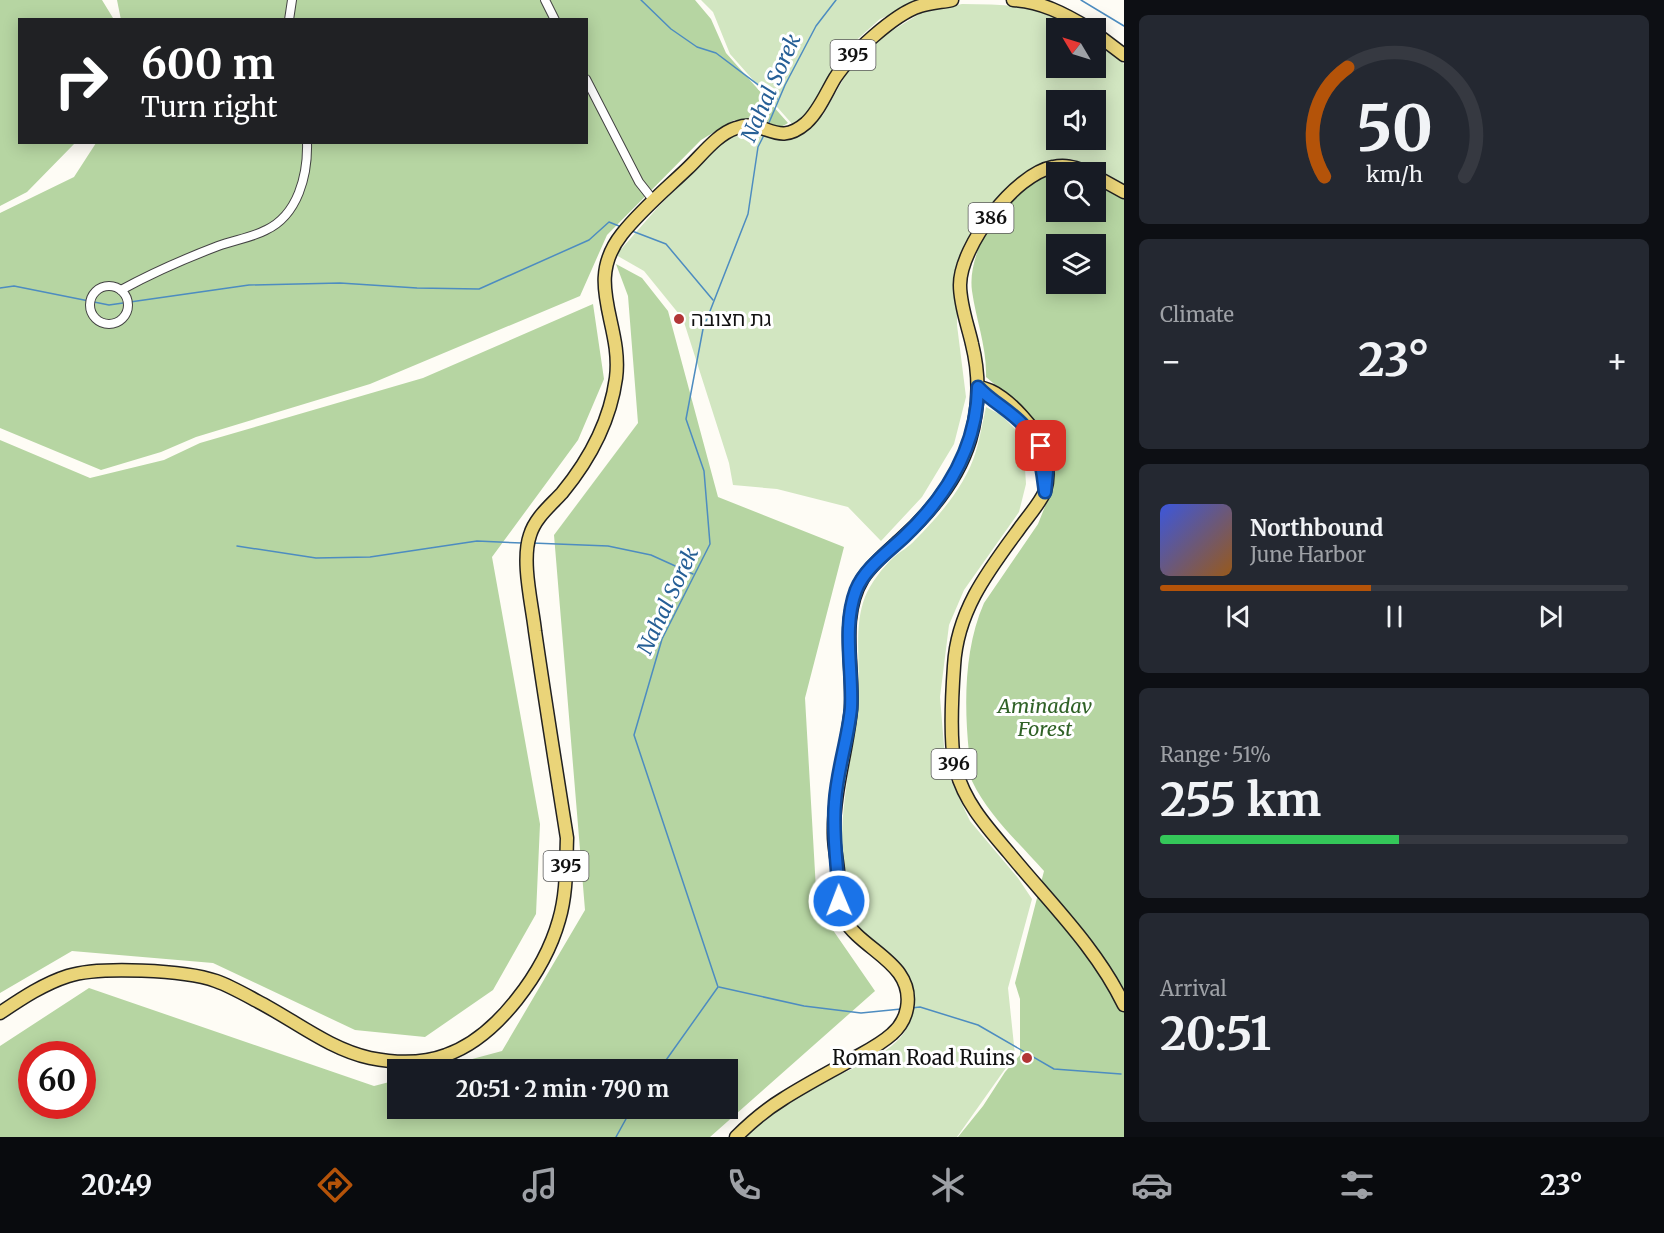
<!DOCTYPE html>
<meta charset="utf-8">
<style>
body{margin:0;font-family:Merriweather,"Noto Sans Hebrew",serif;background:#242831;color:#f1f3f6;height:100vh;display:flex;flex-direction:column;font-size:22px;white-space:nowrap}
*{box-sizing:border-box;margin:0}
p{font-size:20px;color:#9ea1a6}
.icon{flex:none;width:33px;height:33px;fill:none;stroke:currentColor;stroke-width:2;stroke-linecap:round;stroke-linejoin:round}
.map{position:relative;flex:1;overflow:hidden}
.details{display:flex;flex-direction:column;gap:15px;padding:15px;background:#0d0f14;width:540px}
.details>*{flex:none}
.banner{position:absolute;left:18px;top:18px;width:570px;height:126px;border-radius:0px;box-shadow:0 3px 15px #0003;background:#202124;color:#fff;overflow:hidden}
.needle{width:39px;rotate:308deg}
.buttons{position:absolute;left:1046px;top:18px;display:grid;gap:12px}
.buttons a{display:grid;place-items:center;width:60px;height:60px;border-radius:0px;background:#171b24;box-shadow:0 3px 15px #0003;font-size:30px}
.speed{position:absolute;left:18px;top:1041px;display:flex;gap:12px;font-size:30px;font-weight:700;text-align:center}
.speed>*{display:grid;place-content:center;width:78px;height:78px;border-radius:50%;background:#171b24;box-shadow:0 3px 15px #0003;line-height:1}
.speed .limit{border:9px solid #d22;background:#fff;color:#111}
.pin{position:absolute;display:grid;place-items:center;width:51px;height:51px;color:#fff;margin:-26px;border-radius:12px;box-shadow:0 3px 9px #0006}
.me{position:absolute;width:66px;margin:-33px;rotate:359deg;stroke-linejoin:round;filter:drop-shadow(0 0 4px #0008)}
.turn{display:flex;align-items:center;gap:21px;height:126px;padding:0 24px;font-size:27px}
.turn .icon{width:78px;height:78px;stroke-width:2.5}
.turn b{display:block;font-size:42px;line-height:51px}
.big{font-size:45px;font-weight:700;line-height:1.1}
.details .tile{flex:1;display:flex;flex-direction:column;justify-content:center;gap:9px;min-width:0;padding:0 21px;border-radius:9px;background:#242831}
.details .dial{align-items:center;gap:0}
.dial svg{height:156px;overflow:visible;fill:none;stroke:#363941;stroke-width:7;stroke-linecap:round;text-anchor:middle}
.dial text{fill:#f1f3f6;stroke:none}
.song{display:flex;align-items:center;gap:18px}
.cover{width:72px;height:72px;border-radius:9px;background:linear-gradient(135deg,hsl(230 70% 55%),hsl(30 70% 35%))}
.played{height:6px;border-radius:3px;background:linear-gradient(90deg,#b45309 45%,#363941 45%)}
.keys{display:flex;justify-content:space-around;direction:ltr}
.heat{display:flex;justify-content:space-between;align-items:center;font-size:33px;direction:ltr}
.charge{height:9px;border-radius:4px;background:linear-gradient(90deg,#34c759 51%,#363941 0)}
.trip{position:absolute;left:387px;top:1059px;width:351px;height:60px;border-radius:0px;background:#171b24;box-shadow:0 3px 15px #0003;font-weight:700;line-height:60px;text-align:center}
.tab-bar{display:flex;height:96px;justify-content:space-around;align-items:center;background:#090b0e;color:#9ea1a6}
.tab-bar .icon{width:42px;height:42px}
.tab-bar .active{color:#b45309}
.tab-bar b{font-size:27px;color:#f1f3f6}
main{display:flex;flex:1;min-height:0}
.map>svg:first-child{display:block}
</style>
<main>
<div class="map">
<svg width="1124" height="1137" viewBox="0 0 1124 1137">
<rect width="100%" height="100%" fill="#fefcf5"/>
<g fill="#d2e6c1" fill-rule="evenodd">
<path d="M701 0H924L880 19 851 45 831 73 812 108 793 125 730 54 713 12Z"/>
<path d="M962 4C1005 5 1041 3 1078 28H1056V68H1095V40L1124 64V185L1095 168 1071 159 1050 161 1025 172 998 198 970 234 957 276V325L966 397 954 444 922 497 881 541 848 507 777 489 733 485 729 463 683 319 644 271 616 255 659 206 719 146 737 133H757L777 140 800 133 823 115 853 62 885 35 921 13ZM1056 100H1095V140H1056Z"/>
<path d="M986 407 1001 415 1018 432 1024 452 1026 484 1019 512 964 590 949 625 940 697 946 770 970 821 1018 878 1032 899 1008 988 1015 1055 957 1137H746C763 1121 782 1104 803 1092 833 1074 898 1058 910 1021 917 999 903 966 887 951 876 941 860 936 853 921 844 903 841 857 842 836 843 789 855 743 858 696 861 664 853 628 865 597 870 584 883 567 894 557 901 551 909 547 915 540 940 515 966 485 976 451 980 437 983 421 986 407Z"/>
</g>
<g fill="#b6d5a2" fill-rule="evenodd">
<path d="M0 0H102L113 18 20 20V142L75 143 27 192 0 206Z"/>
<path d="M117 0H695L711 19 726 53 788 123 776 130 757 122 734 120 701 140 607 235 580 296 370 384 196 437 161 452 101 470 0 428V213L74 177 96 143 586 142V20H121Z"/>
<path d="M1052 171 1076 172H1056V212H1095V181L1124 196V1137H958L983 1106 1005 1072 1020 1055V999L1015 983 1044 871C1019 843 988 815 972 781 969 773 969 762 969 753 964 705 964 648 984 603L1038 524 1052 489V458L1050 444 1040 424 1015 405 1006 394 986 377C987 347 976 320 972 291 967 255 996 208 1024 188 1032 181 1042 176 1052 171ZM1056 244H1095V284H1056Z"/>
<path d="M616 264 642 278 668 311 718 497 844 547 805 698 817 907 875 991 710 1137H0V1046L89 988 374 1086 397 1080 398 1108H728V1070L435 1069 502 1051 585 910 554 535 638 423 628 296ZM82 1054V1106H32V1054Z"/>
<path d="M593 304 604 379 578 440 492 557 540 824 536 914 493 990 425 1037 355 1030 213 963 72 951 0 993V440L90 478 164 460 200 443 423 378Z"/>
</g>
<g fill="none" stroke-linecap="round" stroke-linejoin="round">
<g stroke="#4d8cc0" stroke-width="1.5">
<path d="M641 0 671 29 697 47 716 53 777 99"/>
<path d="M1081 0 1124 26"/>
<path d="M768 125 785 85 816 26 836 0"/>
<path d="M632 231 666 244 713 300"/>
<path d="M0 288 14 286 109 305 249 285 340 283 417 288 479 289 589 240 609 222 619 226"/>
<path d="M532 543 608 546 651 555 693 574"/>
<path d="M237 546 316 558 370 557 477 541 522 543"/>
<path d="M719 987 804 1006 861 1013 901 1009"/>
<path d="M911 1008 920 1007 978 1025 1054 1069 1121 1074"/>
<path d="M659 1070 718 987 634 735 662 639 710 544 704 471 686 419 703 329 748 214 758 147 764 135"/>
<path d="M616 1137 632 1108"/>
</g>
<defs>
<g id="street">
<path d="M545 0 555 20"/>
<path d="M289 20 292 0"/>
<path d="M586 79 639 182 654 201"/>
<circle cx="109" cy="305" r="19"/>
<path d="M121 290C152 273 184 259 218 246 234 240 251 238 266 230 298 215 308 175 307 142"/>
</g>
<g id="primary">
<path d="M1013 0C1040 1 1065 14 1088 28"/>
<path d="M1095 33 1124 55"/>
<path d="M1095 176 1124 192"/>
<path d="M978 387C996 390 1010 403 1022 416 1040 435 1053 464 1045 491 1041 502 1026 519 1019 529 988 571 957 611 954 666 952 694 949 744 956 770 965 803 987 827 1009 853 1049 902 1096 947 1124 1005"/>
<path d="M0 1013C21 999 43 984 68 976 99 966 185 970 216 981 230 986 244 994 257 1001 294 1020 329 1049 370 1058 395 1063 422 1064 446 1055 498 1037 545 970 559 920 567 893 566 865 567 838 556 769 545 700 535 631 532 604 521 561 530 535 535 518 550 506 562 493 590 459 610 422 616 378 623 324 583 283 622 234 641 210 665 190 687 169 701 156 717 134 736 128 765 117 776 149 806 123 819 111 826 93 835 78 850 55 894 14 920 6 931 3 942 2 952 0"/>
<path d="M736 1137C750 1123 765 1110 783 1099 805 1085 828 1073 851 1060 865 1052 880 1045 892 1034 900 1027 905 1019 907 1008 915 963 862 951 844 919 836 905 839 887 838 871 837 859 834 847 834 835 833 792 847 751 851 709 854 666 839 617 863 578 873 563 888 551 901 539 931 512 958 479 970 440 979 409 980 376 972 344 968 326 960 305 960 285 960 246 1015 174 1053 167 1067 164 1076 168 1088 172"/>
</g>
</defs>
<use href="#street" stroke="#434343" stroke-width="10"/>
<use href="#primary" stroke="#212121" stroke-width="15"/>
<use href="#street" stroke="#fff" stroke-width="8"/>
<use href="#primary" stroke="#ead479" stroke-width="12"/>
</g>
<g fill="none" stroke-linecap="round" stroke-linejoin="round">
<defs>
<path id="route" d="M839 901C838 868 832 835 835 802 837 770 848 739 851 708 853 670 842 627 856 590 865 568 887 553 904 537 947 496 977 447 978 387 992 402 1011 411 1024 426 1040 443 1042 470 1045 492L1047 471 1041 446"/>
</defs>
<use href="#route" stroke="#114b97" stroke-width="15"/>
<use href="#route" stroke="#1a73e8" stroke-width="10"/>
</g>
<g fill="#b23636" stroke="#fff" stroke-width="2">
<circle cx="679" cy="319" r="6"/>
<circle cx="1027" cy="1058" r="6"/>
</g>
<g text-anchor="middle" stroke-width="6" stroke-linejoin="round" paint-order="stroke">
<g fill="#fff" stroke="#585858" stroke-width="1.5">
<rect x="830.5" y="40" width="45" height="30" rx="4.5"/>
<rect x="968.5" y="203" width="45" height="30" rx="4.5"/>
<rect x="931.5" y="749" width="45" height="30" rx="4.5"/>
<rect x="543.5" y="851" width="45" height="30" rx="4.5"/>
</g>
<g font-size="18" font-weight="bold" fill="#101010">
<text x="853" y="61">395</text>
<text x="991" y="224">386</text>
<text x="954" y="770">396</text>
<text x="566" y="872">395</text>
</g>
<g font-size="20" fill="#101010" stroke="#fff" text-anchor="start">
<text x="691" y="326">גת חצובה</text>
<text x="1015" y="1065" text-anchor="end">Roman Road Ruins</text>
</g>
<g font-size="20" font-style="italic" fill="#306227" stroke="#fff">
<text x="1045" y="713">Aminadav<tspan x="1045" dy="23">Forest</tspan></text>
</g>
<g font-size="21" font-style="italic" fill="#265f96" stroke="#fff">
<text transform="translate(771 88) rotate(-66)" y="7">Nahal Sorek</text>
<text transform="translate(668 601) rotate(-65)" y="7">Nahal Sorek</text>
</g>
</g>
</svg>
<div class="buttons">
<a><svg class="needle" viewBox="-14 -14 28 28"><path d="M0-13l5 13h-10z" fill="#e53935"/><path d="M0 13l5-13h-10z" fill="#9ea1a6"/></svg></a>
<a><svg class="icon" aria-label="sound" viewBox="0 0 24 24"><path d="M4 9h4l5-4v14l-5-4H4zM17 9q2 3 0 6"/></svg></a>
<a><svg class="icon" aria-label="search" viewBox="0 0 24 24"><circle cx="10" cy="10" r="6"/><path d="M15 15l6 6"/></svg></a>
<a><svg class="icon" aria-label="layers" viewBox="0 0 24 24"><path d="M12 4l9 5-9 5-9-5zM3 14l9 5 9-5"/></svg></a>
</div>
<div class="speed"><div class="limit">60</div></div>
<div class="pin" style="left:1041px;top:446px;background:#d93025"><svg class="icon" aria-label="arrive" viewBox="0 0 24 24"><path d="M6 21V4h12l-3 4 3 4H6"/></svg></div>
<svg class="me" style="left:839px;top:901px" viewBox="-20 -20 40 40"><circle r="17" fill="#1a73e8" stroke="#fff" stroke-width="3"/><path d="M0-11L8 9 0 5-8 9z" fill="#fff"/></svg>
<div class="trip">20:51 · 2 min · 790 m</div>
<div class="banner">
<div class="turn"><svg class="icon" aria-label="right" viewBox="0 0 24 24"><path d="M7 20v-9h11M14 6l5 5-5 5"/></svg><div><b>600 m</b>Turn right</div></div>
</div>
</div>
<section class="details">
<div class="tile dial"><svg viewBox="0 0 100 80">
<path d="M14 69A42 42 0 1 1 86 69"/>
<path d="M14 69A42 42 0 0 1 26 13" stroke="#b45309"/>
<text x="50" y="56" font-size="32" font-weight="700">50</text>
<text x="50" y="72" font-size="11">km/h</text>
</svg></div>
<div class="tile"><p>Climate</p>
<div class="heat"><a>−</a><b class="big">23°</b><a>+</a></div>
</div>
<div class="tile">
<div class="song"><i class="cover"></i><div><b>Northbound</b><p>June Harbor</p></div></div>
<div class="played"></div>
<div class="keys"><svg class="icon" aria-label="previous" viewBox="0 0 24 24"><path d="M18 5L8 12l10 7zM5 5v14"/></svg><svg class="icon" aria-label="pause" viewBox="0 0 24 24"><path d="M8 5v14M16 5v14"/></svg><svg class="icon" aria-label="next" viewBox="0 0 24 24"><path d="M6 5l10 7-10 7zM19 5v14"/></svg></div>
</div>
<div class="tile"><p>Range · 51%</p><b class="big">255 km</b><div class="charge"></div></div>
<div class="tile"><p>Arrival</p><b class="big">20:51</b></div>
</section>
</main>
<nav class="tab-bar">
<b>20:49</b>
<svg class="icon active" aria-label="directions" viewBox="0 0 24 24"><path d="M12 3l9 9-9 9-9-9zM9 14v-3h6M13 9l2 2-2 2"/></svg>
<svg class="icon" aria-label="music" viewBox="0 0 24 24"><path d="M9 18V5l10-2v13"/><circle cx="6" cy="18" r="3"/><circle cx="16" cy="16" r="3"/></svg>
<svg class="icon" aria-label="phone" viewBox="0 0 24 24"><path d="M5 4h4l2 5-3 2q2 4 5 5l2-3 5 2v4C11 20 4 13 5 4z"/></svg>
<svg class="icon" aria-label="climate" viewBox="0 0 24 24"><path d="M12 3v18M4 7l16 10M4 17L20 7"/></svg>
<svg class="icon" aria-label="car" viewBox="0 0 24 24"><path d="M5 17H2v-5l4-1 3-4h7l3 4 3 1v5h-3M9 17h6M6 11h13"/><circle cx="7" cy="17" r="2"/><circle cx="17" cy="17" r="2"/></svg>
<svg class="icon" aria-label="filters" viewBox="0 0 24 24"><path d="M4 7h16M4 17h16"/><circle cx="9" cy="7" r="2"/><circle cx="15" cy="17" r="2"/></svg>
<b>23°</b>
</nav>
